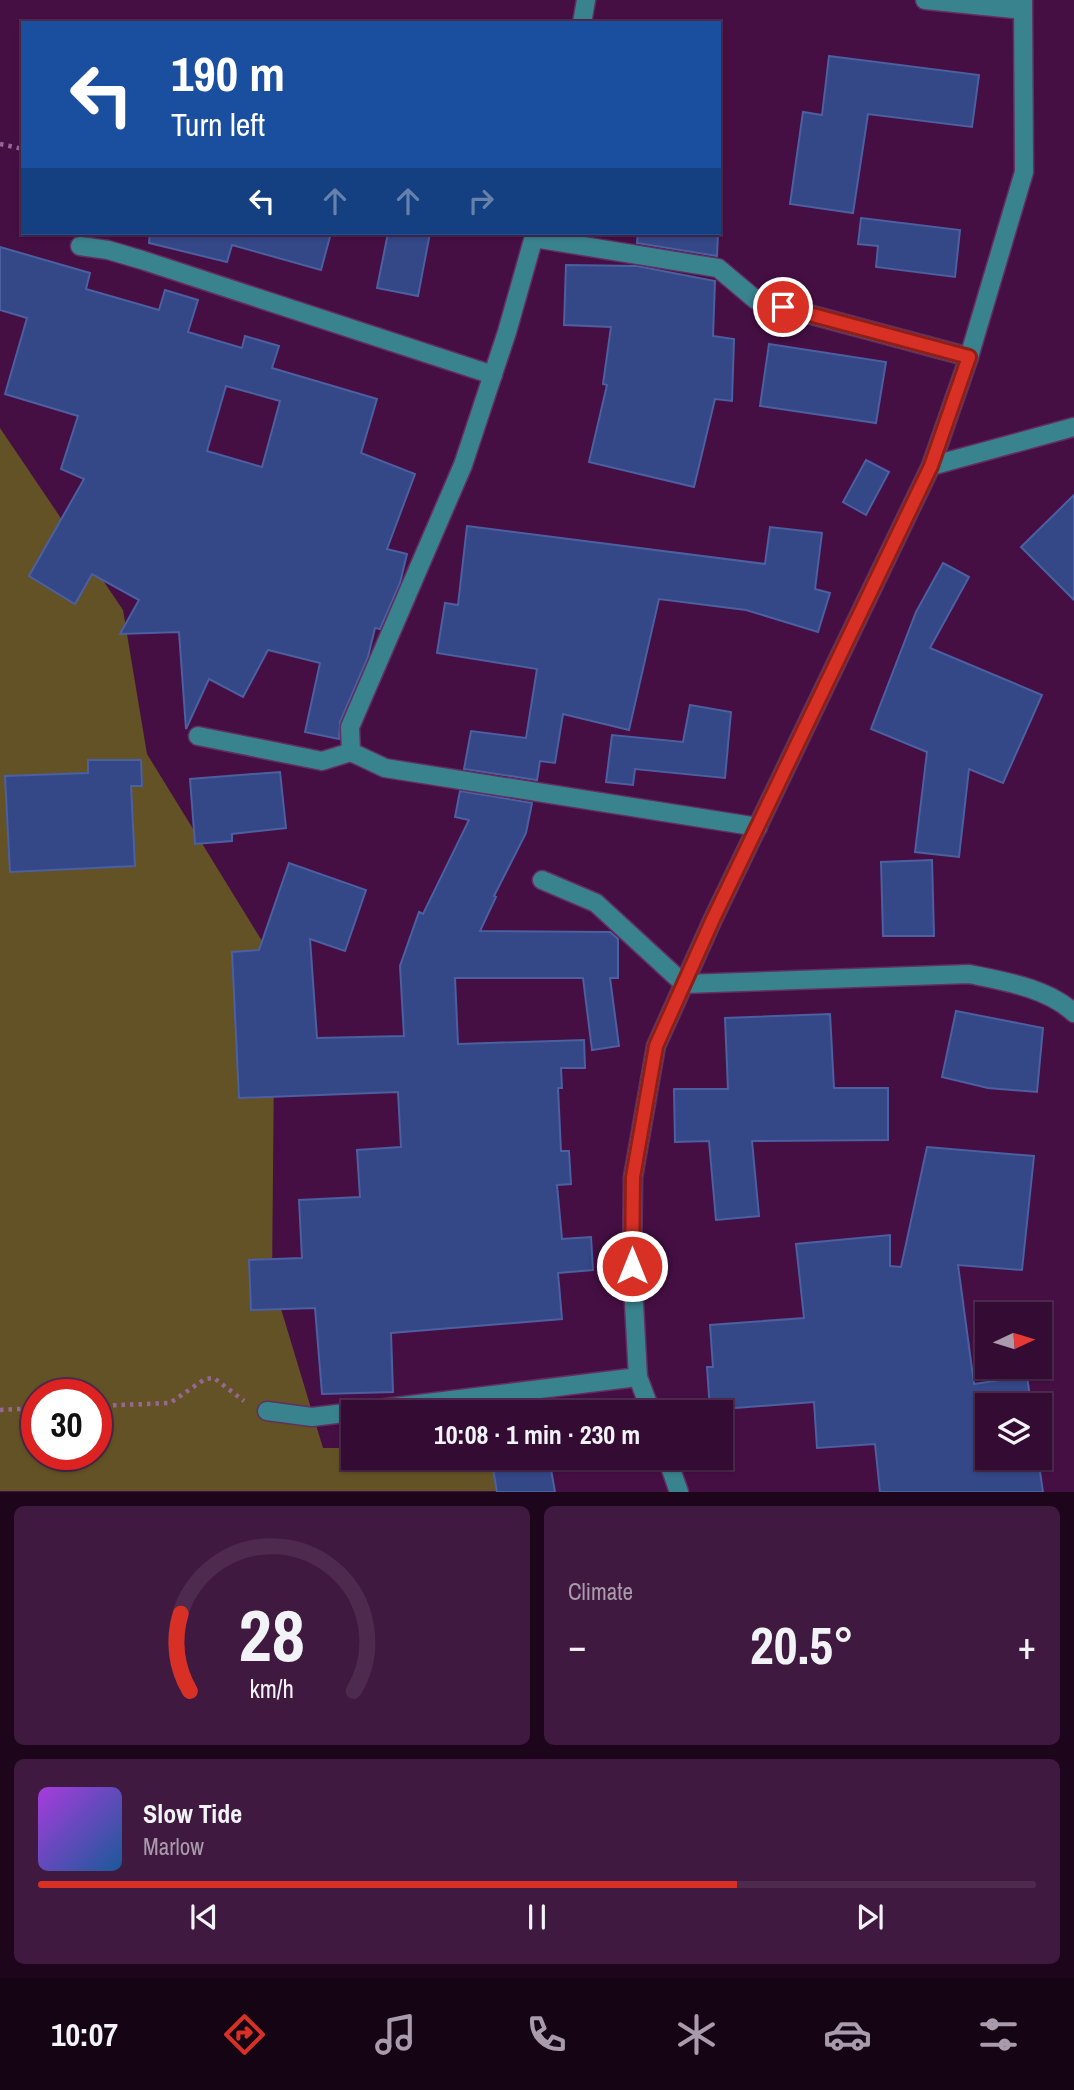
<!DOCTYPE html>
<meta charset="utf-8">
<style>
body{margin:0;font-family:"Archivo Narrow",sans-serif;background:#3f193f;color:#f1f3f6;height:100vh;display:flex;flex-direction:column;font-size:26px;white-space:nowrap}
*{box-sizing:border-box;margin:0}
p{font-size:23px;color:#a99bac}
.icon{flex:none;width:38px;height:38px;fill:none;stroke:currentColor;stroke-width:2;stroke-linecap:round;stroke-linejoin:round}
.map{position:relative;height:1492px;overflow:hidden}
.panel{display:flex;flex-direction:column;gap:14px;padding:14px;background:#1d061c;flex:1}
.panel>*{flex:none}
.hud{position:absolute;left:21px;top:21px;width:700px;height:214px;border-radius:0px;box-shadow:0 2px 5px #0004,0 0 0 2px #4e2b4e;background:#1a4fa0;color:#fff;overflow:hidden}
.needle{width:46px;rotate:86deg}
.fabs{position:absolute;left:975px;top:1302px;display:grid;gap:14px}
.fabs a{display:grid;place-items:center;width:77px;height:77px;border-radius:0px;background:#340b33;box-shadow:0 2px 5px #0004,0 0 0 2px #4e2b4e;font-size:35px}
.speed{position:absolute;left:21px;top:1379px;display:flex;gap:14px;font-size:35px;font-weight:700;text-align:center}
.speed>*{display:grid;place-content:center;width:91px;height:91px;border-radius:50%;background:#340b33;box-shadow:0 2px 5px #0004,0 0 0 2px #4e2b4e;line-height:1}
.speed .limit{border:10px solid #d22;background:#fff;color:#111}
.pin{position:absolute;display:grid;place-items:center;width:60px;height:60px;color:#fff;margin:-30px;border:4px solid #fff;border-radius:50%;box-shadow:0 2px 7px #0007}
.me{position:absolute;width:77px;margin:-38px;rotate:0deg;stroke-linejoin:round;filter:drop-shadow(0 0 5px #0008)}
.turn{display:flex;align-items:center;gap:24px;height:147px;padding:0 35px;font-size:32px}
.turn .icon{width:91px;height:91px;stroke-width:2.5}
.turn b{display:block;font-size:49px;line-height:60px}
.lanes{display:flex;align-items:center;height:66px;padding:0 35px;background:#0003;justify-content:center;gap:35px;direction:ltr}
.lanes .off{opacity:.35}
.big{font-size:52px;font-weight:700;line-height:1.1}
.panel .widget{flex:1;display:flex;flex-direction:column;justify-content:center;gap:10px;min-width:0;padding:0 24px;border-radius:10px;background:#3f193f}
.panel .dial{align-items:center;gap:0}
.dial svg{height:182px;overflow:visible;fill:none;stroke:#4e2b4e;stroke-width:7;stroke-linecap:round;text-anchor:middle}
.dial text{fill:#f1f3f6;stroke:none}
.song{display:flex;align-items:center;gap:21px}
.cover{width:84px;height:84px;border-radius:10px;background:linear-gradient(135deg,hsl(280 70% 55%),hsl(210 70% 35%))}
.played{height:7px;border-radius:4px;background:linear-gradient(90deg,#d93025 70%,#4e2b4e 70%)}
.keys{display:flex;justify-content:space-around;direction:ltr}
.heat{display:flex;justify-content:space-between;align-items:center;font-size:38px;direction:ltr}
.panel .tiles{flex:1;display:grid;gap:14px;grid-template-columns:1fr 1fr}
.widget:last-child{grid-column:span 2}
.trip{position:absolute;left:341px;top:1400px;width:392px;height:70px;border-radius:0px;background:#340b33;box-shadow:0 2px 5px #0004,0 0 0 2px #4e2b4e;font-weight:700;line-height:70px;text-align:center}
.tab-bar{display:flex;height:112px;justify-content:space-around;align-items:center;background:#150414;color:#a99bac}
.tab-bar .icon{width:49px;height:49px}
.tab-bar .selected{color:#d93025}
.tab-bar b{font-size:32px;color:#f1f3f6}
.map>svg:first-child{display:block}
</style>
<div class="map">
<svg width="1074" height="1492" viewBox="0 0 1074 1492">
<rect width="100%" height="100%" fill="#460f44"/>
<path fill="#635225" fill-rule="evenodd" d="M0 428 123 610 147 754 275 962 272 1279 323 1448H353L354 1458H513L520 1491H0ZM37 1395H96V1454H37Z"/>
<g fill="#344786" stroke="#4b5fa1" stroke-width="2" fill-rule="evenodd">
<path d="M829 56 979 75 972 127 868 114 853 213 790 204 803 112 822 115Z"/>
<path d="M861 218 960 230 955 277 876 267 878 246 858 244Z"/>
<path d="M150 233H331L321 270 232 245 227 262 149 243Z"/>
<path d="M388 233H430L418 296 377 288Z"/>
<path d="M638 233H718L717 256 637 243Z"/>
<path d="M0 247 90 273 86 289 159 310 165 290 198 300 188 332 242 348 245 336 279 346 272 368 377 399 361 453 415 474 387 549 407 554 400 583 380 629 375 628 368 657 340 722 339 739 305 732 320 663 268 650 243 697 209 679 186 729 179 632 120 634 139 600 92 574 75 604 29 576 84 479 61 469 78 416 5 394 27 318 0 310ZM226 386 280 401 262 467 207 451Z"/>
<path d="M566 265 637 266 715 281 713 336 734 339 732 401 715 399 694 487 589 462 607 385 603 384 611 327 564 325Z"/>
<path d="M769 344 886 362 876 423 760 406Z"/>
<path d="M866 460 889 472 866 515 843 502Z"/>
<path d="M1074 495V600L1021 547Z"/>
<path d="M467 526 765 564 770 527 822 533 815 589 830 593 818 632 746 610 659 599 629 730 563 714 555 763 540 761 537 780 464 769 471 731 526 738 537 669 437 653 445 603 458 605Z"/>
<path d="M943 563 969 577 930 648 1042 695 1003 783 969 769 959 857 915 852 927 752 871 729 916 612Z"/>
<path d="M690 705 731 712 725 778 635 769 633 785 606 782 612 735 683 742Z"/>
<path d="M88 760H141L142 786H131L135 866 10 872 5 776 88 773Z"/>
<path d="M280 772 286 828 232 834V841L195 844 190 779Z"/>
<path d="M460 791 532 803 526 833 494 896 496 897 480 931 610 932 618 939V978H610L619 1046 592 1050 583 978H455L458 1044 584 1040 585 1068H561L562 1088H558L561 1151H569L571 1184 557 1185 562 1239 591 1237 593 1270 558 1273 562 1319 391 1333 393 1392 322 1394 315 1308 251 1310 249 1260 302 1258 299 1200 360 1197 357 1150 401 1147 398 1092 239 1098 232 952 259 950 289 863 366 890 345 951 310 939 317 1038 404 1036 400 966 419 912 423 914 469 820 455 817Z"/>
<path d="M932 860 934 936H883L881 862Z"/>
<path d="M956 1011 1043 1028 1037 1092 988 1088 942 1077Z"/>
<path d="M830 1014 834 1088H888V1140L752 1141 759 1216 716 1220 709 1141 675 1142 674 1089H728L725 1018Z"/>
<path d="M927 1147 1034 1156 1022 1270 958 1265 974 1384 1027 1376 1031 1405H987V1458H1038L1043 1492H880L875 1444 817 1448 814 1402 710 1410 707 1367H713L710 1325 804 1318 796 1244 890 1235V1266L901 1267Z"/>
<path d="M491 1458H549L555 1492H497Z"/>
</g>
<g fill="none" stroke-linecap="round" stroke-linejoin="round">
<defs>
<g id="minor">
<path d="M925 0 1023 10"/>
<path d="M582 23 586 0"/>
<path d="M535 233 507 332 463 465 350 727 351 752 385 768 758 827"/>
<path d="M534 238 718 268 756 300 969 357"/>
<path d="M80 246 108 250 142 260 493 375"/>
<path d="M931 466 1074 427"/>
<path d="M198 736 322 761 351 752"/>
<path d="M542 880 596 903 684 984 969 974C1003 981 1048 988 1074 1013"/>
<path d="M267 1411 312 1417 638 1377"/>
<path d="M651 1412 638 1377 632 1267 633 1177 656 1046 713 919 931 466 969 357 1024 172 1023 0"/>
<path d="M667 1458 679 1492"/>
</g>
</defs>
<use href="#minor" stroke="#622f60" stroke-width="21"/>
<g stroke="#956893" stroke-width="4.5" stroke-dasharray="3.5 5" stroke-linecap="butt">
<path d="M0 144 23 149"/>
<path d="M96 1406 170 1403 205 1379 214 1378 244 1401"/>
<path d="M0 1410 37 1408"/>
</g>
<use href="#minor" stroke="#39838f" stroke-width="18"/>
</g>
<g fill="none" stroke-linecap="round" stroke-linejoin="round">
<defs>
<path id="route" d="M632 1266 633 1177 656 1046 713 919 931 466 969 357 783 307"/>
</defs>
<use href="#route" stroke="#8d1f18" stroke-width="18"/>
<use href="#route" stroke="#d93025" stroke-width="12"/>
</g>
</svg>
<div class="fabs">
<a><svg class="needle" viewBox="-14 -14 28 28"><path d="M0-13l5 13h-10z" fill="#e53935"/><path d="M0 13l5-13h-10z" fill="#a99bac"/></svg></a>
<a><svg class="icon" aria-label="layers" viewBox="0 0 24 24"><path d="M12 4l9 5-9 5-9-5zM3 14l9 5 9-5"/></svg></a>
</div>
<div class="speed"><div class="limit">30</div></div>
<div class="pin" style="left:783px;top:307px;background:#d93025"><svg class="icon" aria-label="arrive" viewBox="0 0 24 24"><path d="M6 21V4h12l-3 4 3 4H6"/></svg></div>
<svg class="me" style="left:632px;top:1266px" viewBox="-20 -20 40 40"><circle r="17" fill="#d93025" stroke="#fff" stroke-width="3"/><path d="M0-11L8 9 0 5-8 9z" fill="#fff"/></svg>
<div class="trip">10:08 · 1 min · 230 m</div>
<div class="hud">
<div class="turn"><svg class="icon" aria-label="left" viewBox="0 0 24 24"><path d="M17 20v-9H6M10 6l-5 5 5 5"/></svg><div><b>190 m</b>Turn left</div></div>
<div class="lanes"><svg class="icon" aria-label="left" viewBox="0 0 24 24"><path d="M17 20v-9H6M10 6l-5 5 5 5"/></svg><svg class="icon off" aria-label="ahead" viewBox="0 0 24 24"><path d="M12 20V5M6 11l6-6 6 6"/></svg><svg class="icon off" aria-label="ahead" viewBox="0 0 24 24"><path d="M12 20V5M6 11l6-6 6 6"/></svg><svg class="icon off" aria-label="right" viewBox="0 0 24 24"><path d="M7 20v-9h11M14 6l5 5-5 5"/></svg></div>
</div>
</div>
<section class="panel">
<div class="tiles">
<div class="widget dial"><svg viewBox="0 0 100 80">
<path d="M14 69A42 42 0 1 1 86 69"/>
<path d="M14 69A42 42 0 0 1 10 35" stroke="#d93025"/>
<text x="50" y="56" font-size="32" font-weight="700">28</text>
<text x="50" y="72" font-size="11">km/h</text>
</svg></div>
<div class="widget"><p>Climate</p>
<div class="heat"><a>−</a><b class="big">20.5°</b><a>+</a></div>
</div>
<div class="widget">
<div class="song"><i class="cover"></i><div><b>Slow Tide</b><p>Marlow</p></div></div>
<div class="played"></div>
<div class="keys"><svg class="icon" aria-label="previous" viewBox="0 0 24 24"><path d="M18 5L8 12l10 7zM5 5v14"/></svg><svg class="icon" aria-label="pause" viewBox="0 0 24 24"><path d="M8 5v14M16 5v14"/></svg><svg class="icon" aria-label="next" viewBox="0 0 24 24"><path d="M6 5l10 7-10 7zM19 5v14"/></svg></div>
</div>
</div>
</section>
<nav class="tab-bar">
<b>10:07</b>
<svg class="icon selected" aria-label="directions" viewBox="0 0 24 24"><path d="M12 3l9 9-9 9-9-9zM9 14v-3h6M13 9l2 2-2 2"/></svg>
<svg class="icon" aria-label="music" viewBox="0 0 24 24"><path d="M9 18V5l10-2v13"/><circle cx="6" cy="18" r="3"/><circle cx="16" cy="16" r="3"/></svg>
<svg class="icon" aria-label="phone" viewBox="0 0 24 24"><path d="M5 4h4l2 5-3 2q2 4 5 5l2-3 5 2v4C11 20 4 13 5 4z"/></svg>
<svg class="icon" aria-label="climate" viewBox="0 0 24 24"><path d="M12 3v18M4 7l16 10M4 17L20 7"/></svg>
<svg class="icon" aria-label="car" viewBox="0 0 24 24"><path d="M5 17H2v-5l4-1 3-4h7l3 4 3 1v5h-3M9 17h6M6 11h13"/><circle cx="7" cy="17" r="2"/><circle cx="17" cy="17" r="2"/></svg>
<svg class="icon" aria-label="filters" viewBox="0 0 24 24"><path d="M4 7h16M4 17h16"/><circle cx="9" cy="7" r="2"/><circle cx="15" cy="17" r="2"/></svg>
</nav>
